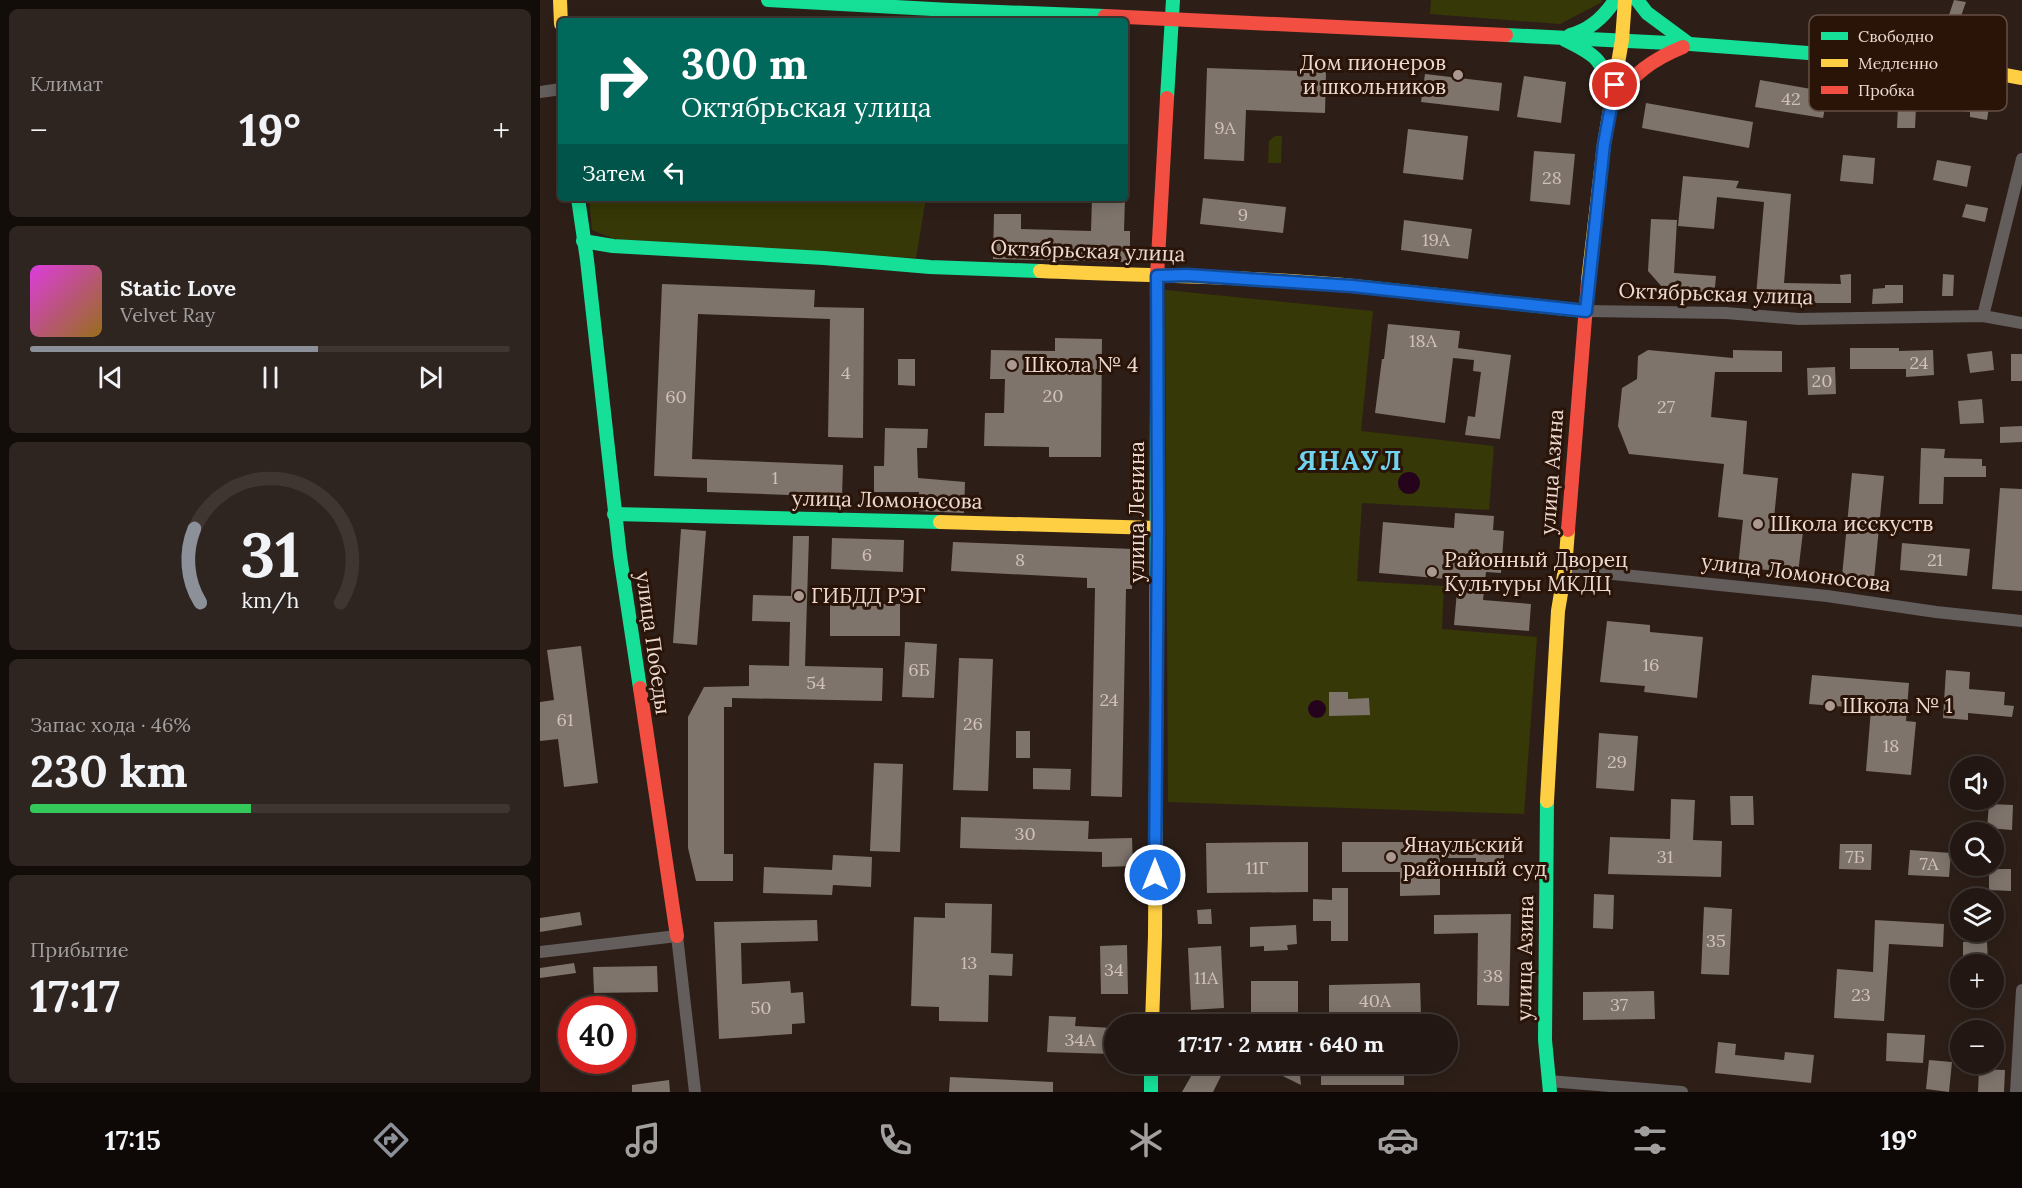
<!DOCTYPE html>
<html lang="ru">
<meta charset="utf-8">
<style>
body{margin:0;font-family:Lora,serif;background:#2e2420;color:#f1f3f6;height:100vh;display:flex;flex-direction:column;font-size:22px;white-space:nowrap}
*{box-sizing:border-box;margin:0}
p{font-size:20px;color:#a29f9f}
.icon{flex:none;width:33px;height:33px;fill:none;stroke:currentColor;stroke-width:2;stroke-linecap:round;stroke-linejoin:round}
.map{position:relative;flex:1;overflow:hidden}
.drawer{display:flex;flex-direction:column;gap:9px;padding:9px;background:#130d0a;width:540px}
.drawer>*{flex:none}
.guide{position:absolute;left:18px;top:18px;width:570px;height:183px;border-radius:6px;box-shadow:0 3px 15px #0003,0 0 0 2px #3f3632;background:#00695c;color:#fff;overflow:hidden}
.tools{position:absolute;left:1410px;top:756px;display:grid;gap:12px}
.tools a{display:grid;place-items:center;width:54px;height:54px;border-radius:50%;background:#221712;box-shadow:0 3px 15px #0003,0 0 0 2px #3f3632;font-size:30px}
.speed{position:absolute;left:18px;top:996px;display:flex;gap:12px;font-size:30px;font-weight:700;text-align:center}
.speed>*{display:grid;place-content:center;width:78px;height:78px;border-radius:50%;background:#221712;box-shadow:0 3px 15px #0003,0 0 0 2px #3f3632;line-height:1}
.speed .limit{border:9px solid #d22;background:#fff;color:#111}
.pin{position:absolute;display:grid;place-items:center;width:51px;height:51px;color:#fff;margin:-26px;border:3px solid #fff;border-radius:50%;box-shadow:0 2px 6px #0007}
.me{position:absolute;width:66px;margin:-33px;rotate:0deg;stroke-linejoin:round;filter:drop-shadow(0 0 4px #0008)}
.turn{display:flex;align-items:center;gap:21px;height:126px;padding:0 24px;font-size:27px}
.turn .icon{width:78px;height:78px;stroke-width:2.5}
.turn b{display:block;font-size:42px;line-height:51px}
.then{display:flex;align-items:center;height:57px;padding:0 24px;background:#0003;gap:12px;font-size:22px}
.big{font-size:45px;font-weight:700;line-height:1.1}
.drawer .card{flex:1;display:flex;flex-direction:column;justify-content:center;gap:9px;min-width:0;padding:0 21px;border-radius:9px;background:#2e2420}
.drawer .dial{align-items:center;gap:0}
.dial svg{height:156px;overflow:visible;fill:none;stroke:#3f3632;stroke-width:7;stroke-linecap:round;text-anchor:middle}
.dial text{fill:#f1f3f6;stroke:none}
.song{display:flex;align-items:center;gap:18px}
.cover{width:72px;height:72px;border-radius:9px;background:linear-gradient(135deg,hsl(300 70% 55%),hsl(40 70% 35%))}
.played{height:6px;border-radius:3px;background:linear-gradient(90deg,#8c9099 60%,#3f3632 60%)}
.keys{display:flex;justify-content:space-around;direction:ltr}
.heat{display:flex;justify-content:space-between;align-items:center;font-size:33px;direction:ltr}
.charge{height:9px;border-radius:4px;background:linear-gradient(90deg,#34c759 46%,#3f3632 0)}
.trip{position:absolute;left:564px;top:1014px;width:354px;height:60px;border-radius:30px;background:#221712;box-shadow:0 3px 15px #0003,0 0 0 2px #3f3632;font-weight:700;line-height:60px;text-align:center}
.menu{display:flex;height:96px;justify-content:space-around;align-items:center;background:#0e0907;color:#a29f9f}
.menu .icon{width:42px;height:42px}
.menu .active{color:#8c9099}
.menu b{font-size:27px;color:#f1f3f6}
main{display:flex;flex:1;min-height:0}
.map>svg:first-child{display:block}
</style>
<main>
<section class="drawer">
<div class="card"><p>Климат</p>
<div class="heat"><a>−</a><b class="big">19°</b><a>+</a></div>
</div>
<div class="card">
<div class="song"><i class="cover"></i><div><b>Static Love</b><p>Velvet Ray</p></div></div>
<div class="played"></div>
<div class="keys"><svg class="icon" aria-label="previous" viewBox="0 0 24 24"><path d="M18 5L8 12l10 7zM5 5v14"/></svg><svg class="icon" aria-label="pause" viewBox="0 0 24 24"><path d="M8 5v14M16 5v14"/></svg><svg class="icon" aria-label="next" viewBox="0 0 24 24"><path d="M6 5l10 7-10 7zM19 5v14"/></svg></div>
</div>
<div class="card dial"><svg viewBox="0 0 100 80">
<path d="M14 69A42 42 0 1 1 86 69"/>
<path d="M14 69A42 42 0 0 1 11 31" stroke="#8c9099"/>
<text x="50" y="56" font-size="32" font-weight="700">31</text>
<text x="50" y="72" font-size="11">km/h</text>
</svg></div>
<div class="card"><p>Запас хода · 46%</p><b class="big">230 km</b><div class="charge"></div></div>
<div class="card"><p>Прибытие</p><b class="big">17:17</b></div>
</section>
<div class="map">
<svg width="1482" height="1092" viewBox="0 0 1482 1092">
<rect width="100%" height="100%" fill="#2d1f18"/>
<g fill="#363807">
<path d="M891 0H1062V2L1020 24 890 14Z"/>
<path d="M735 136H742L741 163H728L729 141Z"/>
<path d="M49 198H386L376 258 74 239 52 230Z"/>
<path d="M625 290 833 311 821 431 954 446 949 510 822 503 817 581 904 586 902 629 997 637 984 814 628 802Z"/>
</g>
<g fill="#26031d">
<circle cx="869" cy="483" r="11"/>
<circle cx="777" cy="709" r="9"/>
</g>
<g fill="#7e746c">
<path d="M1414 0 1426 2 1420 19 1409 15Z"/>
<path d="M667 68 786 72 785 113 706 110 704 161 664 159Z"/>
<path d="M885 74 962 83 959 111 881 102Z"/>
<path d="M984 76 1026 82 1021 123 977 117Z"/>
<path d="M1220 80 1306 95 1307 86 1346 91 1344 111 1286 103 1283 118 1215 107Z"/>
<path d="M1407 91 1424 94 1423 97 1450 101 1447 120 1430 117V112L1405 108Z"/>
<path d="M1106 103 1213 122 1209 148 1102 128Z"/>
<path d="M1358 106 1376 107 1375 128H1357Z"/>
<path d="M868 129 928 136 923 180 863 173Z"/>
<path d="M994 151 1035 154 1030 205 990 201Z"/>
<path d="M1303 155 1335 158 1333 184 1300 181Z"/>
<path d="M1397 160 1431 166 1427 187 1393 180Z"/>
<path d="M1143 176 1199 181 1196 188 1251 194 1244 283 1301 284 1300 275 1311 274V303H1262V300L1216 296 1224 202 1177 197 1174 229 1138 226Z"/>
<path d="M552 198H585L584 231H590V262L453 259 454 214H481V229L551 231Z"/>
<path d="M663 198 746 207 743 233 660 224Z"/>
<path d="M1426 204 1448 208 1445 222 1422 217Z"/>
<path d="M1111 219 1137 220 1134 273 1176 276 1174 298 1130 296 1108 271Z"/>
<path d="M864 220 932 229 928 259 861 250Z"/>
<path d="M1403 274 1414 275 1413 296H1402Z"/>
<path d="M122 284 275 290 274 307 324 308 323 438 288 437 290 319 158 314 152 459 303 465 302 497 167 492V478L114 476Z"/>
<path d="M1345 285H1363V303L1332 304 1333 289 1345 288Z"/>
<path d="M848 324 920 331 918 348 971 355 960 439 925 435 928 416 935 417 941 372 933 371 934 360 913 358 905 423 835 413 842 359H844Z"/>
<path d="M515 338 562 339 561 457H509V447L444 446 445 413H464L465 379H450L451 350 515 351Z"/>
<path d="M1310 348H1359V351L1393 350 1394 375 1366 377V369H1310Z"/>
<path d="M1108 350 1193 358V350L1242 351V372H1175L1171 417 1207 421 1203 474 1238 478 1233 528 1263 532 1258 573 1198 567 1203 520 1178 517 1184 464 1089 454 1078 426 1082 388 1097 379 1098 356Z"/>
<path d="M1452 351 1454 370 1430 373 1427 354Z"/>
<rect x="1471" y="354" width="11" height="27"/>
<path d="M358 359H375V386L358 385Z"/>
<path d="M1295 367 1296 394 1268 395 1267 368Z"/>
<path d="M1442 399 1444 423 1420 424 1418 401Z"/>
<path d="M1482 426V442L1460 443V427Z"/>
<path d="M345 428 388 429 387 448H377L378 478 425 482 424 513 378 511 379 492H334V466H344Z"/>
<path d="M1381 448 1405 449 1404 458 1442 459V466H1446V477H1404L1403 504H1379Z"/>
<path d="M1312 473 1344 476 1334 579 1302 576Z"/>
<path d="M1460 488 1482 489V591L1452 589Z"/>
<path d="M915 513 954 516 953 530 964 531 961 573 946 572 943 600 991 604 989 631 914 625 918 580 839 573 843 522 914 528Z"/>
<path d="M141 529 166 531 157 645 133 643Z"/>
<path d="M253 536H269L265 666 343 668 342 701 192 698V707H184V854H193V881H156L148 848V717L164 687 209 686V665L249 666 250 622 212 621 213 595 251 596Z"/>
<path d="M292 538 364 540 363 572 291 569Z"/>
<path d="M413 542 593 549 592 589H586L582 797 551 796 555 588H547V578L411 571Z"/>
<path d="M1362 543 1430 549 1427 576 1360 570Z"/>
<rect x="290" y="604" width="70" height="32"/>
<path d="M1067 621 1110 625V632L1163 637 1157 698 1104 692 1105 686 1060 682Z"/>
<path d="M365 642 397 644 394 698 362 697Z"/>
<path d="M41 646 58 783 24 787 18 739 0 741V702L14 700 7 650Z"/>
<path d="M419 658 453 659 448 791 413 790Z"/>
<path d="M1406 670 1430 672 1429 689 1465 692 1464 705 1474 706 1472 717 1428 713V720L1403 718Z"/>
<path d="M1272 675 1369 683 1366 721 1376 722 1371 775 1326 771 1331 709 1269 704Z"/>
<path d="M789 692H808V699L829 698 830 715 789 716Z"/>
<rect x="476" y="731" width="14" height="27"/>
<path d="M1059 733 1098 736 1094 791 1056 788Z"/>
<path d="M334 763 363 764 360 852 330 851Z"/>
<path d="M493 768 531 769 530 790 493 789Z"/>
<path d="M1190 796H1213L1214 825H1191Z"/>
<path d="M1131 799 1155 800 1153 840 1182 841 1181 877 1068 874 1070 837 1130 839Z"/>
<path d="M1449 804 1473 805 1472 830 1447 828Z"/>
<path d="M421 817 549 821 548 839 592 838 593 866 562 867V852L420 848Z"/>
<path d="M918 839 964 840V879L936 878V858H900V895L860 896V872H802V842H918Z"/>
<path d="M768 842V892L667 893 666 843Z"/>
<path d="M1300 844H1332L1331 870 1299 869Z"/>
<path d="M1370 850 1411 853 1409 877 1368 875Z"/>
<path d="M293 855 332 857 331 887 293 885 292 895 223 893 224 867 292 870Z"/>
<path d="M1449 869H1471V891L1449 890Z"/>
<path d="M792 888H808V941H791V921H773V899L792 900Z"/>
<path d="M1054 894 1074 895 1073 929 1053 928Z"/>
<path d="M405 903 452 904 451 953 473 954 472 976 449 975 448 1022 399 1021V1007L371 1006 374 917 405 918Z"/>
<path d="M1164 907 1192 909 1189 975 1161 974Z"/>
<path d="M671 909 672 924H658L657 910Z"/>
<path d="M40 912 42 925 0 932V918Z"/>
<path d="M971 914 969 1006 937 1005 938 933 894 934V915Z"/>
<path d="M277 920 278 941 201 943 202 984 250 981 251 993 263 992 265 1023 252 1024V1034L179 1039 174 922Z"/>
<path d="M1335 920 1404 924 1403 947 1349 944 1344 1021 1294 1018 1297 969 1333 972Z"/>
<path d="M756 925 757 944 747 945 748 950 724 951V946L710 947V927Z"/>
<path d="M1447 941 1448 964H1423V942Z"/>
<path d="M587 945 588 994H561L560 946Z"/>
<path d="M681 946 684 1008 651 1010 648 948Z"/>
<path d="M34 963 36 973 0 978V968Z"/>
<path d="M117 966 118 992 54 993 53 967Z"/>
<rect x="711" y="981" width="47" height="43"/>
<path d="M880 983 881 1016 789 1018V985Z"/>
<path d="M1114 991 1115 1019 1043 1020V992Z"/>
<path d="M509 1016 536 1017 535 1026 573 1028 572 1054 507 1052Z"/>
<path d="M1347 1033 1385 1035 1383 1063 1346 1061Z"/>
<path d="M1178 1042 1196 1044 1195 1055 1244 1060 1245 1052 1274 1055 1271 1083 1175 1073Z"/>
<path d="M1389 1060 1412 1062 1409 1092 1386 1089Z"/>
<path d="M658 1064H687L673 1092H642Z"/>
<path d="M718 1064H759L761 1085Z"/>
<rect x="781" y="1064" width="83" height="21"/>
<path d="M1439 1069 1465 1070 1464 1092H1438Z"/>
<path d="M410 1077 513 1082V1092H409Z"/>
<path d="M129 1080 130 1092H92V1085Z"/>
</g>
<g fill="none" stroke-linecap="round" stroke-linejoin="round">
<g stroke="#635d5c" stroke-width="12">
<path d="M0 92 21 89"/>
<path d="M1045 311 1186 313 1259 319 1443 316 1482 323"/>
<path d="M1443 316 1482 159"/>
<path d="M1025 569 1287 596 1396 612 1482 621"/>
<path d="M0 952 137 936 155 1092"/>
<path d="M1009 1081 1142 1092"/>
<path d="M1476 1092 1482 990"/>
</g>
<g stroke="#16e098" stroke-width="14">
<path d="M228 0 410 10 565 16"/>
<path d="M1097 0 1107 13 1149 44"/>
<path d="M966 35 1150 44 1295 55"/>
<path d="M1030 35C1050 30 1064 17 1075 0"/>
<path d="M1025 40C1054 54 1065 60 1069 93"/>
<path d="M627 98 633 0"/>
<path d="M38 198 47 260 80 556 100 688"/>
<path d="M43 241 73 246 284 258 390 267 500 271"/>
<path d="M823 287 1045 311"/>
<path d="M74 514 400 522"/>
<path d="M616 774 617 370"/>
<path d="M1007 801 1005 1040 1010 1092"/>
<path d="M611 1064V1092"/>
</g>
<g stroke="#ffcf43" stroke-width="14">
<path d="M20 0 21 24"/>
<path d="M1295 55 1401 63 1482 78"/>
<path d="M500 271C607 276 715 276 823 287"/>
<path d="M1048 281 1064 144 1082 40 1085 0"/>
<path d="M400 522 618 528"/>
<path d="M1007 801 1018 611 1025 569 1028 530"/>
<path d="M612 1024 615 936 616 774"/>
</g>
<g stroke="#f24e42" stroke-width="14">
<path d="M565 16 966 35"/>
<path d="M1074 102C1091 75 1113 59 1143 47"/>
<path d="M617 370V276L627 98"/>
<path d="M1028 530 1048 281"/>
<path d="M100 688 137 936"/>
</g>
</g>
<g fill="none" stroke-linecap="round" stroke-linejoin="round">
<defs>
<path id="route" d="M615 875 618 528 617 276 647 275 812 286 1046 311 1064 144 1075 85"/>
</defs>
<use href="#route" stroke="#114b97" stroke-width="15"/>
<use href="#route" stroke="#1a73e8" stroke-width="10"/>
</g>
<g fill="#a99991" stroke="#2a1307" stroke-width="2">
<circle cx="918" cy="75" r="6"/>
<circle cx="472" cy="365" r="6"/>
<circle cx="1218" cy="524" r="6"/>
<circle cx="892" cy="572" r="6"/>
<circle cx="259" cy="596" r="6"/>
<circle cx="1290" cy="706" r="6"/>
<circle cx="851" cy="857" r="6"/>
</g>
<g text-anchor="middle" stroke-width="6" stroke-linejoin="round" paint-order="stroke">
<g font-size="18" fill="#d0c0b8">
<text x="1251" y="105">42</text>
<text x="685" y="134">9А</text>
<text x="1012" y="184">28</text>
<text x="703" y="221">9</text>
<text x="896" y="246">19А</text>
<text x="883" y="347">18А</text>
<text x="1379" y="369">24</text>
<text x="306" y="379">4</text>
<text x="1282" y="387">20</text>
<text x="513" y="402">20</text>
<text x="136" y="403">60</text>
<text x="1126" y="413">27</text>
<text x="235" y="484">1</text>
<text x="327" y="561">6</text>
<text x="480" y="566">8</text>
<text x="1395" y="566">21</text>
<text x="1111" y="671">16</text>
<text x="379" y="676">6Б</text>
<text x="276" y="689">54</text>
<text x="569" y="706">24</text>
<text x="25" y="726">61</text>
<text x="433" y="730">26</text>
<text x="1351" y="752">18</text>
<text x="1077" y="768">29</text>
<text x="485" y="840">30</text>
<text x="1125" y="863">31</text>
<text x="1315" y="863">7Б</text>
<text x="1389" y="870">7А</text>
<text x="717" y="874">11Г</text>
<text x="1176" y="947">35</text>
<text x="429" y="969">13</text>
<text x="574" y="976">34</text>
<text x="953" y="982">38</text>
<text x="666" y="984">11А</text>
<text x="1321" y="1001">23</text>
<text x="835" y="1007">40А</text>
<text x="1079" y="1011">37</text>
<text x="221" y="1014">50</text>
<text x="540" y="1046">34А</text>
</g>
<g font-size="21" fill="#ecdad2" stroke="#2a1307" text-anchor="start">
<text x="906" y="70" text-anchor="end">Дом пионеров<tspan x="906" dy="24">и школьников</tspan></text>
<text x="484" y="372">Школа № 4</text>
<text x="1230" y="531">Школа исскуств</text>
<text x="904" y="567">Районный Дворец<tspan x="904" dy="24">Культуры МКДЦ</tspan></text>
<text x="271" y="603">ГИБДД РЭГ</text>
<text x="1302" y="713">Школа № 1</text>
<text x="863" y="852">Янаульский<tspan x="863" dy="24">районный суд</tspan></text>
</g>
<g font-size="21" fill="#ecdad2" stroke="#2a1307">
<text transform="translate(548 251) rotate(2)" y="7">Октябрьская улица</text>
<text transform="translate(1176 294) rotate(2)" y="7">Октябрьская улица</text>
<text transform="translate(1012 472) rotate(-86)" y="7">улица Азина</text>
<text transform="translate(347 500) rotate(1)" y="7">улица Ломоносова</text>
<text transform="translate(597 512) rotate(-90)" y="7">улица Ленина</text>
<text transform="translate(1256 573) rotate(7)" y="7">улица Ломоносова</text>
<text transform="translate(113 643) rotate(82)" y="7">улица Победы</text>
<text transform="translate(985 958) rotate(-89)" y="7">улица Азина</text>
</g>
<g font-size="27" font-weight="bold" letter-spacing="1.5" fill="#71d4ee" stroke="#2a1307">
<text x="810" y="470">ЯНАУЛ</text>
</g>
</g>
<rect x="1269" y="15" width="198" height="96" rx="9" fill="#2a1307" stroke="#644f44" stroke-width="1.5"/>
<rect x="1281" y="32" width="27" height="8" fill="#16e098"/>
<rect x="1281" y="59" width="27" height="8" fill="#ffcf43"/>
<rect x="1281" y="86" width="27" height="8" fill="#f24e42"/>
<g font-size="16" fill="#ecdad2">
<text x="1318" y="42">Свободно</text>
<text x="1318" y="69">Медленно</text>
<text x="1318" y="96">Пробка</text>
</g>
</svg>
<div class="tools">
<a><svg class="icon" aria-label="sound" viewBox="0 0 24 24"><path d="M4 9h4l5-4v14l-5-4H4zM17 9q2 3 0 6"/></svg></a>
<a><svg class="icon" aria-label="search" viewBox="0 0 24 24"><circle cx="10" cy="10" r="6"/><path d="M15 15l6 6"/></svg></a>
<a><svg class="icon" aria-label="layers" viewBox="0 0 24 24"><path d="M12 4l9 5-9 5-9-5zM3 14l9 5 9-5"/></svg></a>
<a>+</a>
<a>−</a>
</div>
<div class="speed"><div class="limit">40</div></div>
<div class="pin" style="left:1075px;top:85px;background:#d93025"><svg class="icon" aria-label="arrive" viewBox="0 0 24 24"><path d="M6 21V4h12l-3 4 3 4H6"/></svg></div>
<svg class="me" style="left:615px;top:875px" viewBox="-20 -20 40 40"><circle r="17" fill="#1a73e8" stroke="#fff" stroke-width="3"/><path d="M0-11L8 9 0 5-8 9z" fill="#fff"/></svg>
<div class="trip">17:17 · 2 мин · 640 m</div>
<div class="guide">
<div class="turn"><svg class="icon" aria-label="right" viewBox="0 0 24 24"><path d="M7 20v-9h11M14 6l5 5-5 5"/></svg><div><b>300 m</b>Октябрьская улица</div></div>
<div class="then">Затем<svg class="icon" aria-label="left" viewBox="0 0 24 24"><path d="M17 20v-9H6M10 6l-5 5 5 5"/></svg></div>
</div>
</div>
</main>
<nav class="menu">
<b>17:15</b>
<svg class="icon active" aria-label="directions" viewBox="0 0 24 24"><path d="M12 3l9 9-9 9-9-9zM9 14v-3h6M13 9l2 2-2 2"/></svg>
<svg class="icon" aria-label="music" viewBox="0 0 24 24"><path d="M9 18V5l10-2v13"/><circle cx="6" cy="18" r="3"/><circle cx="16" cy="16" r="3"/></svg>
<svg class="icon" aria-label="phone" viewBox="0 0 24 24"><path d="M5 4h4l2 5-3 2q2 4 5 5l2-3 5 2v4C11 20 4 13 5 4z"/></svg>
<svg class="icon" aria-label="climate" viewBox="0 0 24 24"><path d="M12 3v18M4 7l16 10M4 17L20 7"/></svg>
<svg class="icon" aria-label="car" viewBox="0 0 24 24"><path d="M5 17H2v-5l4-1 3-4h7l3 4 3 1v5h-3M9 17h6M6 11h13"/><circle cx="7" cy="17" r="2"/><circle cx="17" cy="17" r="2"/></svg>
<svg class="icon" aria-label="filters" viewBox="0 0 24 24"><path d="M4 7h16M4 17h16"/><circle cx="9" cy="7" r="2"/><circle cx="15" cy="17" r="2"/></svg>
<b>19°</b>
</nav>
